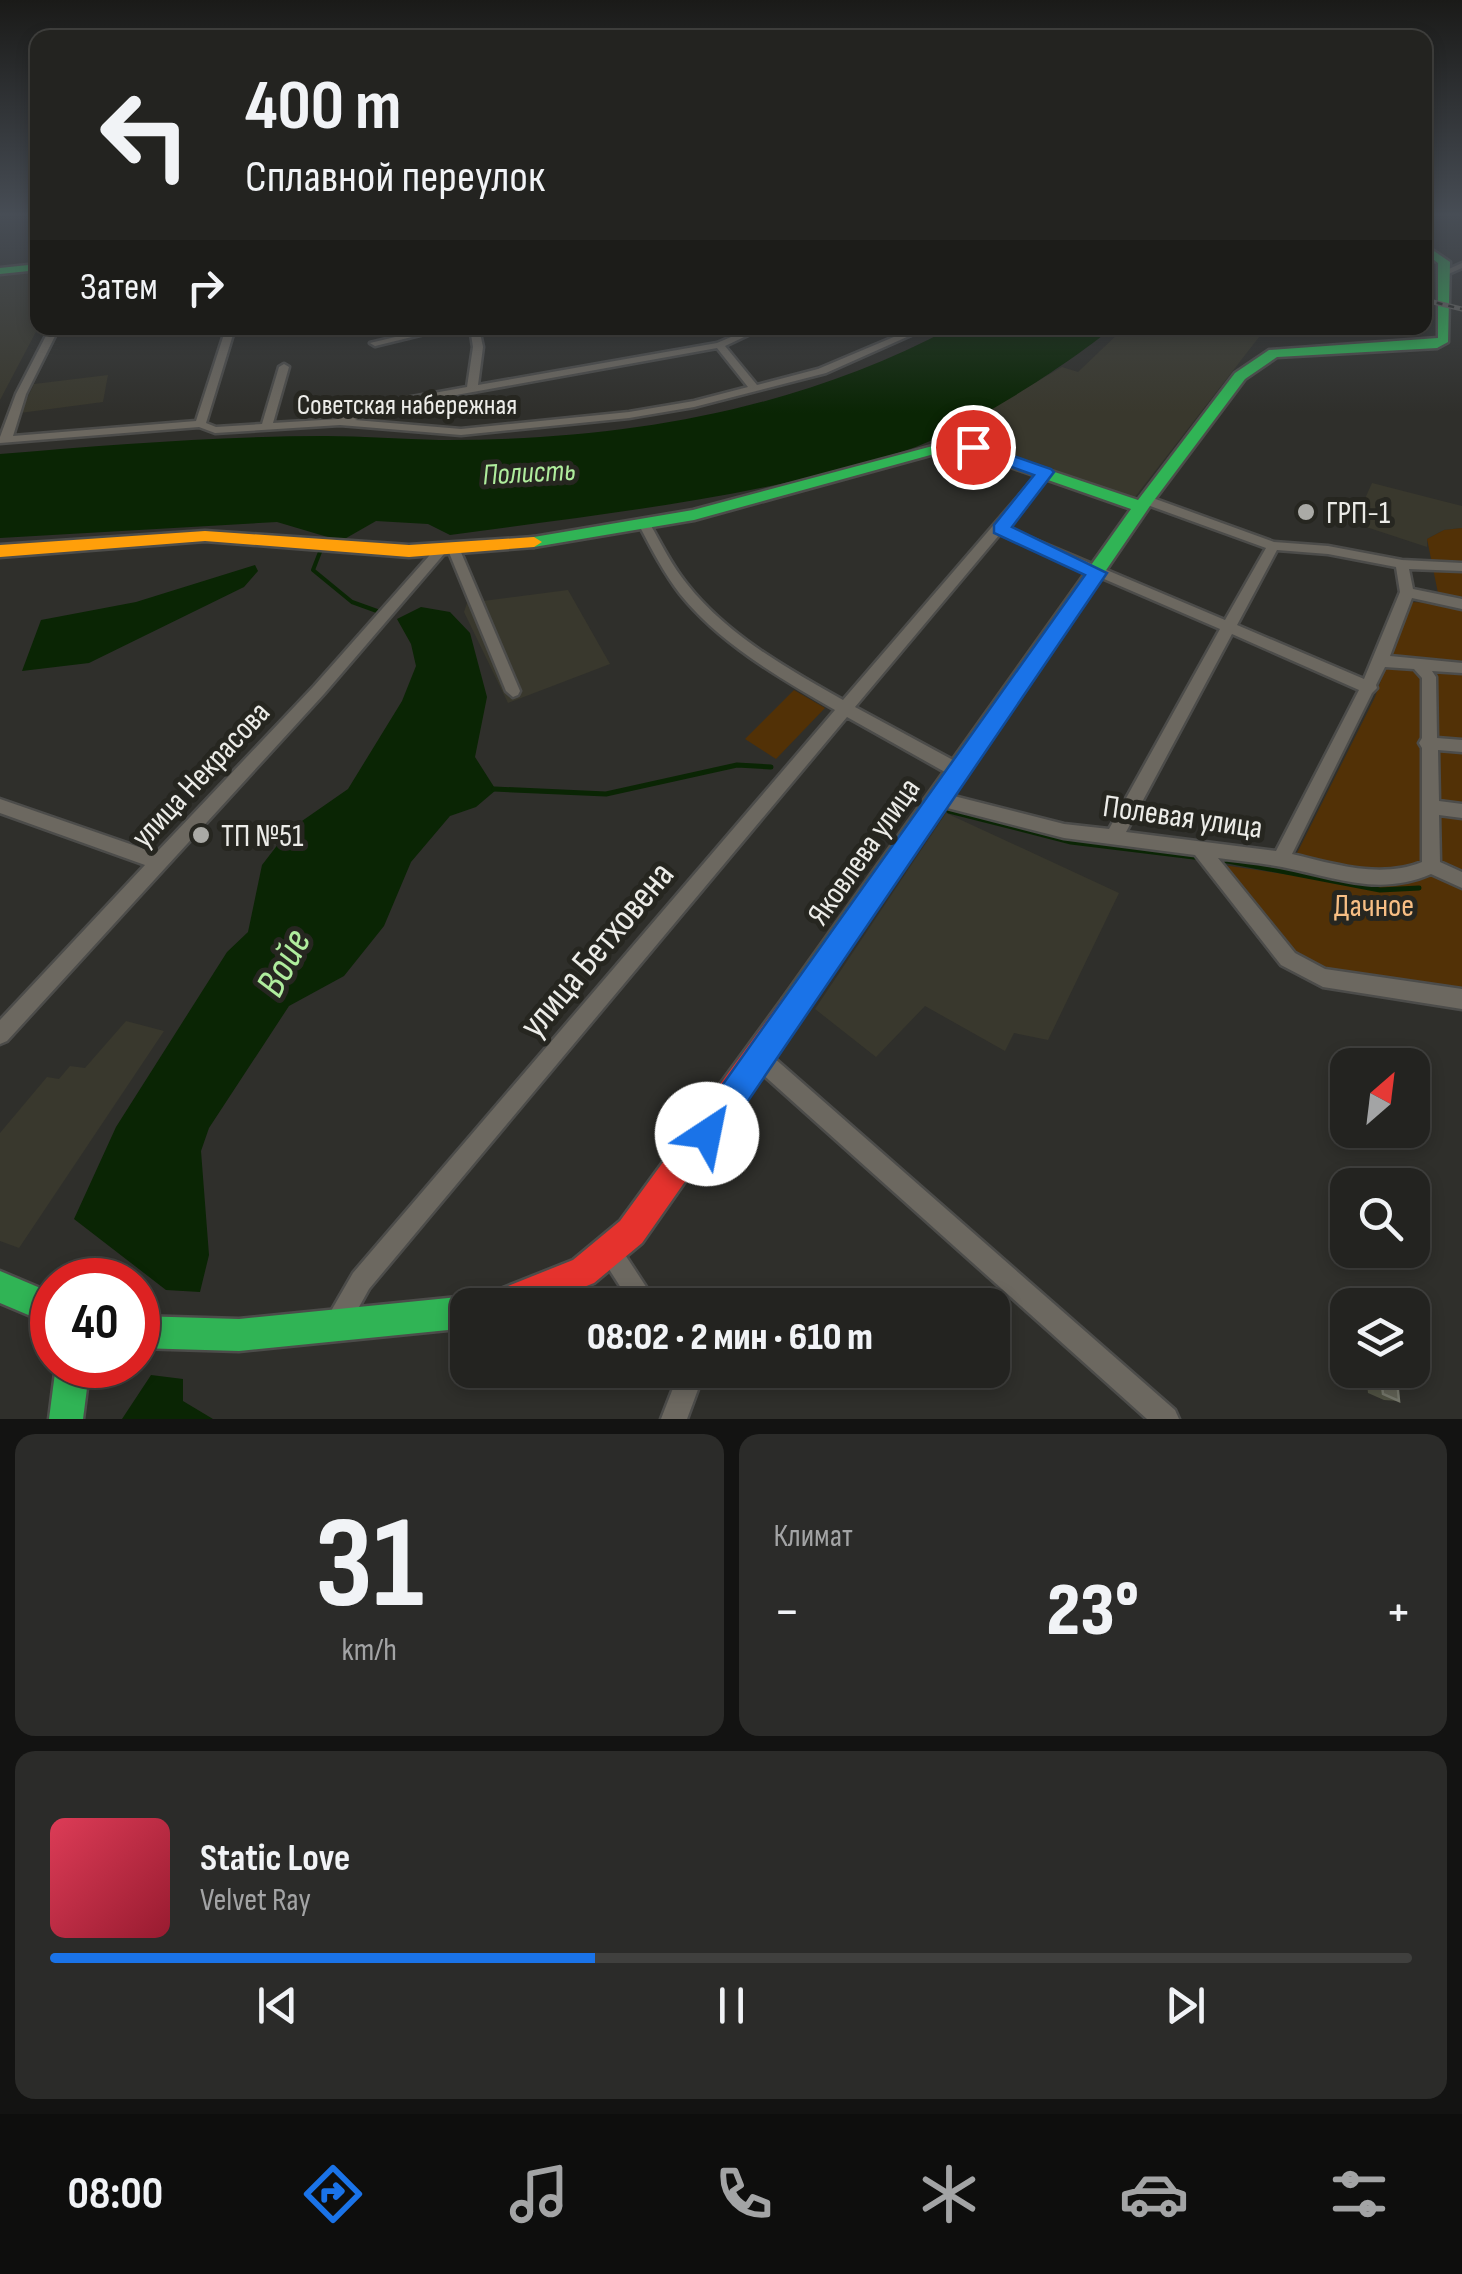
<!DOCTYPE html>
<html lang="ru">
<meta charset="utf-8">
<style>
body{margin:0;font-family:"Sofia Sans Condensed",sans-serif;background:#2b2b29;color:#f1f3f6;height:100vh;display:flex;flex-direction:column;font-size:38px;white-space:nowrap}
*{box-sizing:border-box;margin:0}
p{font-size:32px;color:#a3a4a5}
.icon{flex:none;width:55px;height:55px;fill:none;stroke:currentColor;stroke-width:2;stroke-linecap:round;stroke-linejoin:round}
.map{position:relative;height:1419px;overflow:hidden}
.details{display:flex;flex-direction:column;gap:15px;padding:15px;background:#131312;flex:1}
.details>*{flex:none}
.banner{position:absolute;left:30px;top:30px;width:1402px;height:305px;border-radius:20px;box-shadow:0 5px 15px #0003,0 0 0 2px #40403e;background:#232320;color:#f1f3f6;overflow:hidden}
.needle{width:65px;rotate:28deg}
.buttons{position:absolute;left:1330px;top:1048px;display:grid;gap:20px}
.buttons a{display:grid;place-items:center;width:100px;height:100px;border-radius:20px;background:#232320;box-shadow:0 5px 15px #0003,0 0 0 2px #40403e;font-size:50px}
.speed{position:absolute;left:30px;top:1258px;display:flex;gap:20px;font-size:50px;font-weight:700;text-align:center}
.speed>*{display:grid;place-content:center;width:130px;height:130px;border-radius:50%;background:#232320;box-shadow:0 5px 15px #0003,0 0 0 2px #40403e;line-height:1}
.speed .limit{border:15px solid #d22;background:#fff;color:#111}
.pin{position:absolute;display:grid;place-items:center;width:85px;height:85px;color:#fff;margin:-42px;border:5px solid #fff;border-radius:50%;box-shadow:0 2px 10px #0007}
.me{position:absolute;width:110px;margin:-55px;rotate:34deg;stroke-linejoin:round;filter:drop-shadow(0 0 8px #0008)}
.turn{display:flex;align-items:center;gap:35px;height:210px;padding:0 50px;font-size:45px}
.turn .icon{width:130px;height:130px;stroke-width:2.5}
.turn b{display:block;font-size:70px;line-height:85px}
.then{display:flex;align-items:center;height:95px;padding:0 50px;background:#0003;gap:20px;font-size:38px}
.big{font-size:75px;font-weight:800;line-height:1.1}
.details .widget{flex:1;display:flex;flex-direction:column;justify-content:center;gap:15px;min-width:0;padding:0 35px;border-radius:20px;background:#2b2b29}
.details .dial{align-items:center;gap:0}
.dial b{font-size:130px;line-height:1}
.song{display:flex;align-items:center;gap:30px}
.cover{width:120px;height:120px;border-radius:15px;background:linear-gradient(135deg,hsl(350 70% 55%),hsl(350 70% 35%))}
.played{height:10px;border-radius:5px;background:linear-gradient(90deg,#1a73e8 40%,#40403e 40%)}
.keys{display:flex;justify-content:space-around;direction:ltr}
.heat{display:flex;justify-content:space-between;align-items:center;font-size:55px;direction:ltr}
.details .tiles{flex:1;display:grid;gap:15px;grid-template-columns:1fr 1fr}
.widget:last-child{grid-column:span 2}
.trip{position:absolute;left:450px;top:1288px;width:560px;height:100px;border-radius:20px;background:#232320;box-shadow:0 5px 15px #0003,0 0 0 2px #40403e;font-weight:800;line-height:100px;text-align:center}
.tabs{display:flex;height:160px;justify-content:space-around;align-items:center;background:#0e0e0d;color:#a3a4a5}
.tabs .icon{width:70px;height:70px}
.tabs .on{color:#1a73e8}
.tabs b{font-size:45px;color:#f1f3f6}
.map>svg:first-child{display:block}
</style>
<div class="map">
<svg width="1462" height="1419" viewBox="0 0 1462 1419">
<rect width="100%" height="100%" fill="#2f2f2b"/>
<g fill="#39382d">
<path d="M37 272 33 301 37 302 38 328 0 400V276Z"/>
<path d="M1124 328H1266L1132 501 948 433 1062 367 1078 372Z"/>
<path d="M108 375 103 402 20 413 34 384Z"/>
<path d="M1372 483 1462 506V528L1444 530 1427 539V547L1354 523Z"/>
<path d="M568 590 610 664 508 703 464 612 467 603Z"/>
<path d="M946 813 1119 893 1048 1040 1014 1033 1005 1051 925 1006 876 1057 815 1009Z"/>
<path d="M126 1021 164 1031 19 1248 0 1241V1133L47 1077 59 1079 70 1066 85 1068Z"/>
</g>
<g fill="#523106">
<path d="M1462 528V599L1439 598 1427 539 1444 530Z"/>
<path d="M1409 602 1462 604V1010L1320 987 1278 961 1203 862 1291 875 1296 855 1375 697Z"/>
<path d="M794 690 825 708 776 759 745 739Z"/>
</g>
<g fill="#0a2504">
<path d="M951 328H1112C1063 368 965 431 904 451 759 498 601 514 450 535L428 524 376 521 341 541 277 522 0 538V454C108 445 217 436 325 436 363 436 401 439 439 440 616 441 794 412 951 328Z"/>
<path d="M255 565 258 571 244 587 89 663 22 671 41 620 136 602Z"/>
<path d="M421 607 450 612 470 633 487 697 475 757 496 790 476 807 450 816 411 862 384 926 344 976 289 1006 209 1128 201 1151 209 1255 200 1292 166 1290 74 1219 116 1127 227 952 248 932 262 865 289 830 348 789 402 701 416 666 411 644 397 619Z"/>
<path d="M151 1375 183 1379V1401L213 1419H122Z"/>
</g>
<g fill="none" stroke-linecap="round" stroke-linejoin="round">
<path stroke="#0a2504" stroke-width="4" d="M320 552 313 570 352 602 377 611"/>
<g stroke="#0a2504" stroke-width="5">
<path d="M494 789 606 794 737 765 771 767"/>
<path d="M949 811 1071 842 1202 858"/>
<path d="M1217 859 1380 890 1419 888"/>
</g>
<defs>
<g id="street">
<path d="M1462 263V268L1444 276 1440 273Z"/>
<path d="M50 328H59L26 394 13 436 196 421 226 328H235L206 423 216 427 262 424 279 367 284 364 289 367 273 423 338 419 384 402 467 387 473 347 470 328H479L483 347 478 385 717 343 752 328H763L725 346 757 385 818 369 915 328H927L826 373 694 407 629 418 461 435 340 425 215 433 199 427 0 443V437L16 394ZM717 348 748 387 694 401 629 412 461 429 355 420 390 407Z"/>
<path d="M433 328H449L375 346 370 343Z"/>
<path d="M1045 469 1051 472 1005 527 1225 620 1266 548 1142 503V497H1150L1274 542 1328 546 1402 560 1462 563V571L1409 569 1413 589 1462 599V609L1412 598 1390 656 1462 663V673L1432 671 1436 677 1437 738 1462 740V752L1438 750 1439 801 1462 804V818L1439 815 1440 862 1462 872V888L1431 874C1379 897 1334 877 1282 867 1261 863 1239 861 1218 858L1295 953 1325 969 1462 989V1009L1323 987 1281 965 1195 855 1064 838 932 804 930 799 932 794 938 792 1064 824 1109 829 1220 629 1000 534 855 707 964 766 966 771 964 776 958 778 952 776 847 717 369 1289 344 1334 335 1337 326 1334 323 1325 353 1273 835 710C780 678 720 644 680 594 664 573 652 550 640 527L642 524H650C662 545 672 566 687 584 727 635 788 669 843 700L1041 470ZM1277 550 1328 554 1396 567 1400 592 1364 679 1237 625ZM1232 634 1359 690 1276 851 1126 832ZM1385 667 1414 669 1422 678V738L1419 743 1422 748V862C1380 879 1334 864 1292 854L1372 693 1377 688 1376 685Z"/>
<path d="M454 546 460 550 520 691 518 695 513 697 506 691 448 550Z"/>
<path d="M440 547 446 551 444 554 324 694 7 1041 0 1044V1020L145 865 0 813V799L156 853 314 686 436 548Z"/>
<path d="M758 1047 765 1050 1175 1410 1179 1419H1147L751 1064 748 1057 751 1050Z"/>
<path d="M612 1243 620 1247 658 1305H632L600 1255 604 1247Z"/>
<path d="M674 1370H700L703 1376 687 1419H661L677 1378Z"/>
</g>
<g id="fast">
<path d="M1425 245 1450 262 1448 342 1437 348 1277 357 1245 379 1152 503 801 1016 792 1020 783 1016 779 1007 783 998 1131 509 962 450 945 451 694 520 534 547 528 546V538L693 510 944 443H968L1138 500 1235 373 1269 350 1438 338V263L1425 253Z"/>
<path d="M38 264V270L0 274V268Z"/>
<path d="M0 1271 52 1293V1325L0 1303Z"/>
<path d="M468 1296 479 1301 481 1305H468V1328L239 1351 138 1348V1316L239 1319Z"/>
<path d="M56 1365H90L83 1419H49Z"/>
</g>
<path id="slow" d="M205 531 409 545 534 537 542 542 534 547 409 557 205 541 0 557V545Z"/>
<path id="jam" d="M792 994 801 998 805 1007 801 1016 642 1243 594 1283 539 1305H483L488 1294 573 1260 620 1221 783 998Z"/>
</defs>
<use href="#street" stroke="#4c4c4a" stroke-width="5"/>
<use href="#fast" stroke="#4c4c4a" stroke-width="5"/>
<use href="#slow" stroke="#4c4c4a" stroke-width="5"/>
<use href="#jam" stroke="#4c4c4a" stroke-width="5"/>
<use href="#street" fill="#6c6860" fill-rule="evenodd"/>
<use href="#fast" fill="#30b455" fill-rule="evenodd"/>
<use href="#slow" fill="#ff9f0a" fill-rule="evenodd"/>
<use href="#jam" fill="#e5322d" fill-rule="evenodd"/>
<defs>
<path id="rail" d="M1425 300 1462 309"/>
</defs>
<use href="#rail" stroke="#676660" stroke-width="5"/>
<use href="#rail" stroke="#262620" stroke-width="2.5" stroke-dasharray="6" stroke-linecap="butt"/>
</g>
<path fill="#505243" d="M1365 1370H1396L1399 1401 1384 1400 1368 1393Z"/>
<path fill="#616255" stroke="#76786c" stroke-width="2.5" d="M1380 1370H1396L1399 1401 1383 1394Z"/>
<linearGradient id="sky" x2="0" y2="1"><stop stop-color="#1a1a18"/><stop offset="0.52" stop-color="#474d55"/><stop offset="1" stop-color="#474d55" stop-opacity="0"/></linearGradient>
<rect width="1462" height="413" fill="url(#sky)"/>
<path fill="#1a73e8" stroke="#114b97" stroke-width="2.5" d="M973 442 1051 469 1054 472 1012 527 1107 573 718 1145 707 1150 696 1145 691 1134 696 1122 1085 575 994 533V525L1034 475 967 451V443Z"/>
<g fill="#aaaaa6" stroke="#262620" stroke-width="4">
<circle cx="1306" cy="512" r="10"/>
<circle cx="201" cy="835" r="10"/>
</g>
<g text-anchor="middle" stroke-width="10" stroke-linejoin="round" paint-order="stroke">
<g font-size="28" fill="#ecece8" stroke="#262620">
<text x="407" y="414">Советская набережная</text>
</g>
<g font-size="30" font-style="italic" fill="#afed9d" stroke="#262620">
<text transform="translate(529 472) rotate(-3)" y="10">Полисть</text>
</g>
<g font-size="32" fill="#ecece8" stroke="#262620" text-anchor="start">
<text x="1326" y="523">ГРП-1</text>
<text x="221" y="846">ТП №51</text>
</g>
<g font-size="32" fill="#ecece8" stroke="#262620">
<text transform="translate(200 774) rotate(-47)" y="11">улица Некрасова</text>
<text transform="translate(1183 816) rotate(8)" y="11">Полевая улица</text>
<text transform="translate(863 851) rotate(-55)" y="11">Яковлева улица</text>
</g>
<g font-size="32" fill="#f7be84" stroke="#262620">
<text x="1374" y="916">Дачное</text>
</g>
<g font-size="38" fill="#ecece8" stroke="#262620">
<text transform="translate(596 949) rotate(-50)" y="13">улица Бетховена</text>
</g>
<g font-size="42" font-style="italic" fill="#afed9d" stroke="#262620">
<text transform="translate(282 962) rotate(-62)" y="15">Войе</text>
</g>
</g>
</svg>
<div class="buttons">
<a><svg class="needle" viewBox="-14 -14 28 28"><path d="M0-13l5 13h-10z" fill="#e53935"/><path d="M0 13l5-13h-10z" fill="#a3a4a5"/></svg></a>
<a><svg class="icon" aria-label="search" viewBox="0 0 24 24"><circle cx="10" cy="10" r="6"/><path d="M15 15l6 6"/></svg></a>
<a><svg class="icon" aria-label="layers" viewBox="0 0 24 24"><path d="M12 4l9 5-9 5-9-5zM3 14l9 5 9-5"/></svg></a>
</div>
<div class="speed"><div class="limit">40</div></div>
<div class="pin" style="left:973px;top:447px;background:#d93025"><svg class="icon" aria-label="arrive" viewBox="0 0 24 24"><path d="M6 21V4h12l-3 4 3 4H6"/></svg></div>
<svg class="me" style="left:707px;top:1134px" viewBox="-20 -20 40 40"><circle r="19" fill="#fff"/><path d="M0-13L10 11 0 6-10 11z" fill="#1a73e8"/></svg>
<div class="trip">08:02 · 2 мин · 610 m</div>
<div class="banner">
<div class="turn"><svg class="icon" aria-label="left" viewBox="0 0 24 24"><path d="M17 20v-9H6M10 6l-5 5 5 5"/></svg><div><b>400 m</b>Сплавной переулок</div></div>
<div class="then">Затем<svg class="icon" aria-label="right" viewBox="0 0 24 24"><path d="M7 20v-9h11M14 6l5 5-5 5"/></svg></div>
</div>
</div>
<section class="details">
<div class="tiles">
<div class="widget dial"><b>31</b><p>km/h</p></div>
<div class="widget"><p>Климат</p>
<div class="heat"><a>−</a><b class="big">23°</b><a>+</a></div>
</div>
<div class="widget">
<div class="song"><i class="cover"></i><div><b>Static Love</b><p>Velvet Ray</p></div></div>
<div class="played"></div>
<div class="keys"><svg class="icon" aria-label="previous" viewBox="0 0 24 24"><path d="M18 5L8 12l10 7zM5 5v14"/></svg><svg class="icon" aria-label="pause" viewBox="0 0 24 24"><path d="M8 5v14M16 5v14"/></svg><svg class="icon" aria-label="next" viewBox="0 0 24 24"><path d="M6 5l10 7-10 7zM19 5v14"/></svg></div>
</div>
</div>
</section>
<nav class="tabs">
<b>08:00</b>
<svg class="icon on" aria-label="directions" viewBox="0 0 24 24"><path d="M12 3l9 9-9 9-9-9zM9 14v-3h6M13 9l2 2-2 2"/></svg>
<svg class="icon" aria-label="music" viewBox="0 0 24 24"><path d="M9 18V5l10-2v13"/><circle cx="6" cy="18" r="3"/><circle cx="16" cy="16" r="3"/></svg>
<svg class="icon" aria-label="phone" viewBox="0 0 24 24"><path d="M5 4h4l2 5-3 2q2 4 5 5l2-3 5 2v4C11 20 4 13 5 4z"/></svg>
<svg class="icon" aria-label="climate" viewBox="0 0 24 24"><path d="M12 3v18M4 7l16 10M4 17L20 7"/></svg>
<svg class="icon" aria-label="car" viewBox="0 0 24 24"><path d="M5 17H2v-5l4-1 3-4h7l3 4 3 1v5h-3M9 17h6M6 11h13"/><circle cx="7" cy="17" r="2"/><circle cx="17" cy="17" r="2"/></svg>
<svg class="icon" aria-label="filters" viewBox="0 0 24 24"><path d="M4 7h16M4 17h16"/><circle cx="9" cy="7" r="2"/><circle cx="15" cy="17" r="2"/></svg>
</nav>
